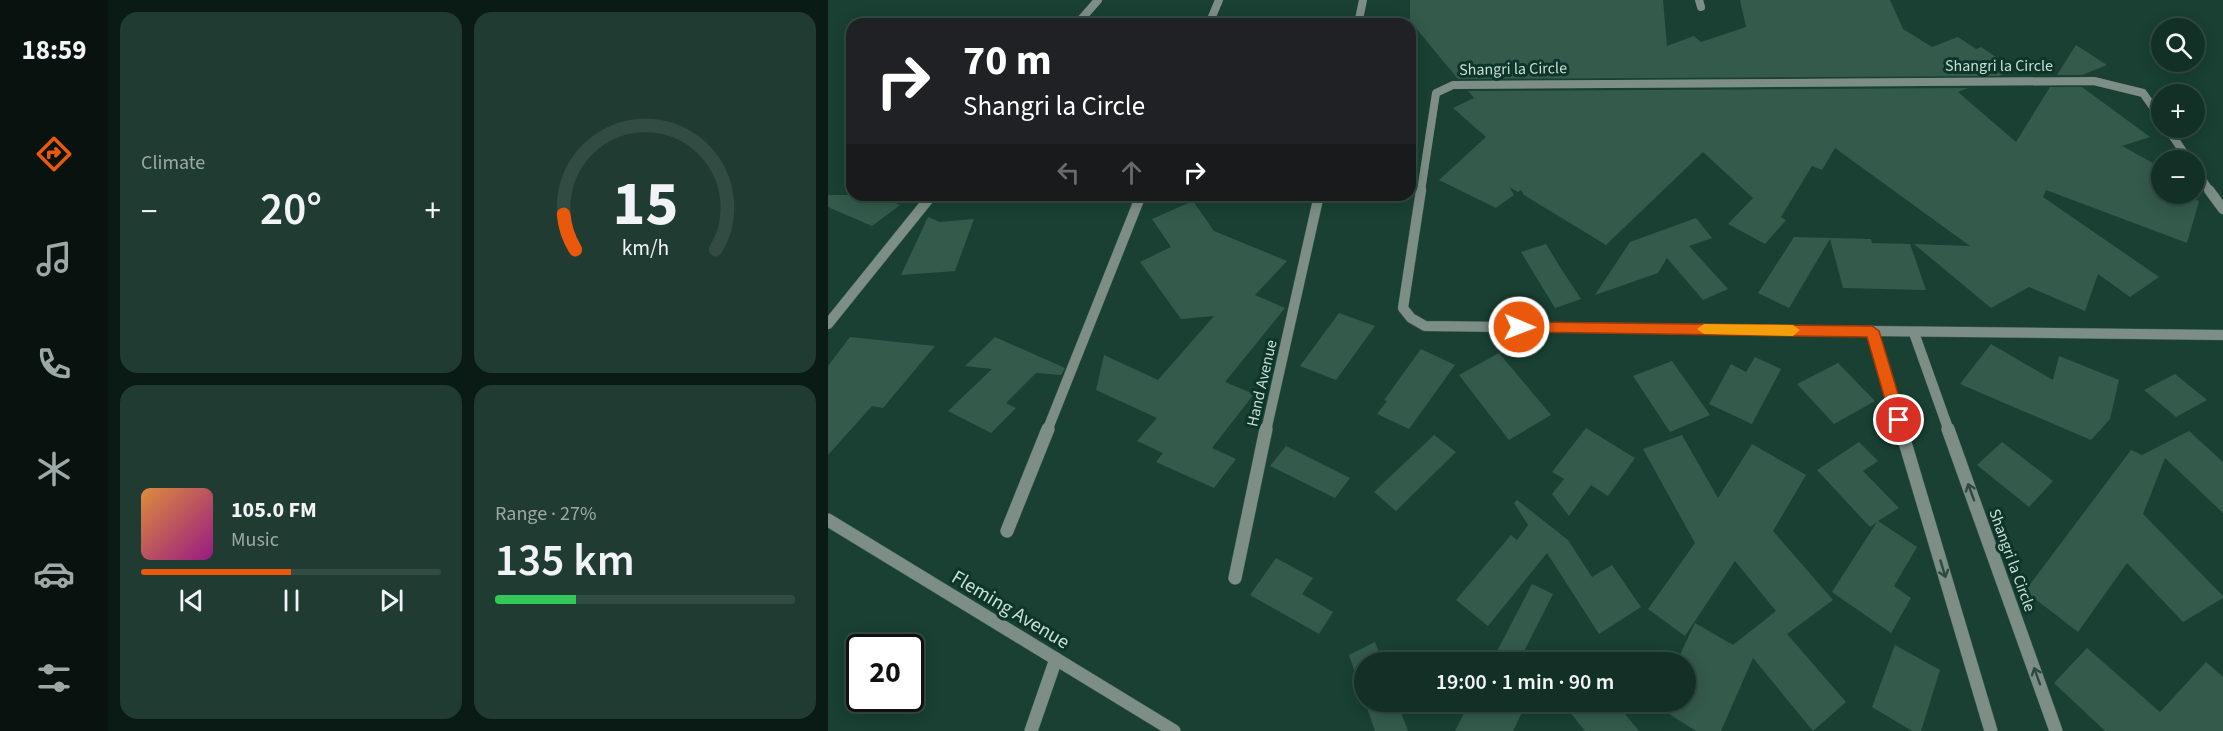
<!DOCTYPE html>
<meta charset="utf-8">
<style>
body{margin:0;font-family:"Source Sans 3",sans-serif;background:#203c32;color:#f1f3f6;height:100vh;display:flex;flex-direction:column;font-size:22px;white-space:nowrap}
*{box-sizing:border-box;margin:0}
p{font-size:20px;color:#9da9a7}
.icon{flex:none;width:33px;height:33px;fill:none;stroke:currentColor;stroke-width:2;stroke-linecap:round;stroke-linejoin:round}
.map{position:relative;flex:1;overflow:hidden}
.side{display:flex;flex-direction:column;gap:12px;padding:12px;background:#0a1a15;width:720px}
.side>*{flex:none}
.guide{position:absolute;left:18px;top:18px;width:570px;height:183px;border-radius:18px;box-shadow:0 3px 15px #0003,0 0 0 2px #324b43;background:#202124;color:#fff;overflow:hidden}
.controls{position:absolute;left:1323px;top:18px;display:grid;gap:12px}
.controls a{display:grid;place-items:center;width:54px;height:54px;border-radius:50%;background:#133026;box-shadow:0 3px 15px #0003,0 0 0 2px #324b43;font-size:30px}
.speed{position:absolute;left:18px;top:634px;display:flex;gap:12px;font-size:30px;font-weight:700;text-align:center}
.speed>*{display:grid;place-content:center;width:78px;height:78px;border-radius:50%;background:#133026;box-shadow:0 3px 15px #0003,0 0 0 2px #324b43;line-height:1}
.speed .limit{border:3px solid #111;border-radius:9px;background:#fff;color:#111}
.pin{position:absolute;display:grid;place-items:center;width:51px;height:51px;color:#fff;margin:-26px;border:3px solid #fff;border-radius:50%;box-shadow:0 2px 6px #0007}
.me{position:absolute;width:66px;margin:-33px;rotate:91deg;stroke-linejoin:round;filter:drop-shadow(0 0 4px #0008)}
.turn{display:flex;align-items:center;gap:21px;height:126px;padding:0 18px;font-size:27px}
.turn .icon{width:78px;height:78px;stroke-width:2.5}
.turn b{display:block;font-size:42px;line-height:51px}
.lanes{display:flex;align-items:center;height:57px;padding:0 18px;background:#0003;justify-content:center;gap:30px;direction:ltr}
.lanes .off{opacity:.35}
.big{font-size:45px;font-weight:600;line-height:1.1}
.side .card{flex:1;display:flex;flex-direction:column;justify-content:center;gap:9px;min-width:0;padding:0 21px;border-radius:18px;background:#203c32}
.side .dial{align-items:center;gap:0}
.dial svg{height:156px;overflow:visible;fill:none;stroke:#324b43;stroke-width:7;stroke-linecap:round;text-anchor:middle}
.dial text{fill:#f1f3f6;stroke:none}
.song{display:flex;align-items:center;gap:18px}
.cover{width:72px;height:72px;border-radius:9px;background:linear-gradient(135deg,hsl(30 70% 55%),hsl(310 70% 35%))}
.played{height:6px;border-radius:3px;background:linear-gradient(90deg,#ea580c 50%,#324b43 50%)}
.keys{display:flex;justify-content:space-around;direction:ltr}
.heat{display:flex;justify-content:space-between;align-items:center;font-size:33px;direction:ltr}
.charge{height:9px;border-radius:4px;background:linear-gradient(90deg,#34c759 27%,#324b43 0)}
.side .tiles{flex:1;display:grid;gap:12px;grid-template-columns:repeat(2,1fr)}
.trip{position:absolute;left:526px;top:652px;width:342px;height:60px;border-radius:30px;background:#133026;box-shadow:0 3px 15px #0003,0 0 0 2px #324b43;font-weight:600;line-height:60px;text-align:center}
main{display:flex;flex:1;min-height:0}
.tabs{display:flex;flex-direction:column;width:108px;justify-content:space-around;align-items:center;background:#08130f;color:#9da9a7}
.tabs .icon{width:42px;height:42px}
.tabs .on{color:#ea580c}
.tabs b{font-size:27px;color:#f1f3f6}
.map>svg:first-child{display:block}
</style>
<main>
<nav class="tabs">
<b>18:59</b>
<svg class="icon on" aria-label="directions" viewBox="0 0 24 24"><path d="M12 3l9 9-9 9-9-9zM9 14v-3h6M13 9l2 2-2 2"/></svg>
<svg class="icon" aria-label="music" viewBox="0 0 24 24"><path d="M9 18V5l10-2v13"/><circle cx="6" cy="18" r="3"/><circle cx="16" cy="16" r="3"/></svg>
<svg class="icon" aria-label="phone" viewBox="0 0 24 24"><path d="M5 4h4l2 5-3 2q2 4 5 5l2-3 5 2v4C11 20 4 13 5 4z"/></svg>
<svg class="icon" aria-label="climate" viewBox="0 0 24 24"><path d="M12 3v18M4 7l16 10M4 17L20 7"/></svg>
<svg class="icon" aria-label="car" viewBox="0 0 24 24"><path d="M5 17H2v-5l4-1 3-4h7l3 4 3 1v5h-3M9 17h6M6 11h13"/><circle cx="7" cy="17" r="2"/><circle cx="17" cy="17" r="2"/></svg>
<svg class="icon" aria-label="filters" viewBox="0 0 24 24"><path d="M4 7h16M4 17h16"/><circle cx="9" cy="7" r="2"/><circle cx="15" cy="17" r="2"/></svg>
</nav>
<section class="side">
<div class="tiles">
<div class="card"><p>Climate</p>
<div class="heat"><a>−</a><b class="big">20°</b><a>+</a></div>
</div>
<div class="card dial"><svg viewBox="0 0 100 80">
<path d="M14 69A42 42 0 1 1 86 69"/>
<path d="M14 69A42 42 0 0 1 8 51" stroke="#ea580c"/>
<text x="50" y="56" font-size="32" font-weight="700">15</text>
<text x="50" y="72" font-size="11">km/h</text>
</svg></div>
<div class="card">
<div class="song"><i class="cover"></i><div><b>105.0 FM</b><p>Music</p></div></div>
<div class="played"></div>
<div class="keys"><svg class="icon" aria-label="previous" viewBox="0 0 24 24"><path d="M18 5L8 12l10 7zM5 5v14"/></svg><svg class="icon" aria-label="pause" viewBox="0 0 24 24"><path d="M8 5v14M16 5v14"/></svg><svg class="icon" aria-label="next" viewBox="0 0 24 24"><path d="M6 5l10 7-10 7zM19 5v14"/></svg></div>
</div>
<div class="card"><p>Range · 27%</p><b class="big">135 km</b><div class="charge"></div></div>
</div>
</section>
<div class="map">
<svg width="1395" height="731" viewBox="0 0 1395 731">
<rect width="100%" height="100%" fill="#194033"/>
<g fill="#345a4c">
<path d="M582 0H835L839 46 866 36 873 42 918 27 912 0H1062L1075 29 1104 47 1130 37 1148 49 1153 47 1186 69 1171 76 630 79 582 21Z"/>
<path d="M1248 45 1279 65 1254 75H1229Z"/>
<path d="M1222 87H1254L1322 137 1294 146 1334 168V194H1350L1371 201 1359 243 1218 190 1215 197 1331 277 1302 297 1270 274 1257 311 1201 287 1163 308 1086 244 1142 246 1007 148 994 170 984 166 953 217 958 220 937 244 900 224 925 198 875 152 778 245 696 195 693 190 690 192 681 187 686 195 668 208 611 180 658 137 625 108 646 98 640 91 1140 88 1130 92 1188 142Z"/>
<path d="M0 195H48L72 205 44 226 0 207Z"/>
<path d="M365 201 386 231 459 261 427 295 457 308 397 382 426 394 384 448 408 459 386 488 328 462 335 453 309 441 329 418 268 390 276 355 330 380 386 316 353 319 312 262 343 247 324 219Z"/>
<path d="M100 217 112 222 146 219 127 271 73 275Z"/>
<path d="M868 218 884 238 861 246 900 289 875 300 839 258 830 273 767 295 802 242Z"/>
<path d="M966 237 1043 239 1044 243 1082 244 1098 290 1015 288 1002 239 961 308 930 293Z"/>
<path d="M718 244 732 267 753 299 727 308 693 252Z"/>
<path d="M511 313 547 326 508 380 472 366Z"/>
<path d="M22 337 107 346 55 408 44 406 0 455V366Z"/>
<path d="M167 337 237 368 233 375 208 373 178 403 188 408 163 433 120 411 164 369 137 366Z"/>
<path d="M1163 344 1225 380 1231 356 1291 380 1282 419 1263 440 1132 384Z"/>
<path d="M593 349 627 365 581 429 549 414 559 401 556 400Z"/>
<path d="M671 353 723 415 681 440 631 375Z"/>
<path d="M927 357 953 369 924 424 881 404 903 364 918 372Z"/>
<path d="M844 361 882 415 842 432 805 376Z"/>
<path d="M1010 363 1047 401 1006 424 969 384Z"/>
<path d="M1347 374 1379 400 1348 417 1316 390Z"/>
<path d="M758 428 807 458 780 496 763 485 741 516 724 494 736 479 724 472Z"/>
<path d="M1361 431 1395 462V513L1337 458 1315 514 1395 596V598L1355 622 1299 563 1250 632 1197 591 1303 450 1314 455Z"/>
<path d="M606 435 628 452 568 511 546 492Z"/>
<path d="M854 435 890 498 924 444 978 475 945 531 1005 600 959 634 1018 702 985 731 925 658 893 731H868L827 705 829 702H858V663H848L867 623 905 645 948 611 907 561 857 636 820 609 867 543 815 449Z"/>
<path d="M1031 442 1050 461 1035 471 1071 508 1050 521 1089 547 1066 586 1083 598 1063 633 1004 592 1049 522 1042 527 989 470Z"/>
<path d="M1174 442 1225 481 1201 507 1149 465Z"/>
<path d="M458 446 522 478 507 498 442 466Z"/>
<path d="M689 500 740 540 764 577 784 565 813 607 771 634 719 553 660 626 628 600 683 535 689 540 700 525 686 503Z"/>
<path d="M448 558 485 578 474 594 505 612 491 634 422 595Z"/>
<path d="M704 584 725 594 690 663H663Z"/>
<path d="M547 642 555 663H537V702L521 655Z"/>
<path d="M1067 645 1112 670 1093 731H1084L1044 707Z"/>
<path d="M1259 648 1332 712 1378 662 1395 677V731H1277L1226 683Z"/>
<path d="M537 702H569L580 731H547Z"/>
<path d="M642 702H699L685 731H627Z"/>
<path d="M734 702H787L811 731H757Z"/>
</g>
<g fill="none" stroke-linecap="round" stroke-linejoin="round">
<defs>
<g id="minor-far2">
<path d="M871 0 873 7"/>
<path d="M249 24 270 0"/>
<path d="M381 24 391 0"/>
<path d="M530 24 535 0"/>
<path d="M1339 128 1361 160"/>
<path d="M1366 168 1382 191"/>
<path d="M593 191 608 93 625 85 1266 81 1315 93 1334 120"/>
</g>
<g id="minor-far1">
<path d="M593 190 575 308 583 318 597 326 1395 335"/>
<path d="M1381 190 1395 209"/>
<path d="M0 324 104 195"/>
<path d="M1044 331 1074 431"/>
<path d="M1086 333 1121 431"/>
<path d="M219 431 313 195"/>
<path d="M438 431 491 195"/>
</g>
<g id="minor">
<path d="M1073 429 1163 731"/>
<path d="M1120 429 1228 731"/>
<path d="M0 520 346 731"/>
<path d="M179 531 220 429"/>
<path d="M407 578 438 429"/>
<path d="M203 731 228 659"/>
</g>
</defs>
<use href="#minor-far2" stroke="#395d50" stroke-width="8"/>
<use href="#minor-far1" stroke="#395d50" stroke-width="11"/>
<use href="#minor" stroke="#395d50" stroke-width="14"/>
<use href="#minor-far2" stroke="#7d8e87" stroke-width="8"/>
<use href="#minor-far1" stroke="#7d8e87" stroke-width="10"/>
<use href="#minor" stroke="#7d8e87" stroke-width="13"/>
</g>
<defs><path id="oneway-shaft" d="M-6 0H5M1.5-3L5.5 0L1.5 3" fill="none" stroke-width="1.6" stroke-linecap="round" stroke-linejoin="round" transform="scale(1.5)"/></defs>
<g stroke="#2a4b40">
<use href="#oneway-shaft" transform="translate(1143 492) rotate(-110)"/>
<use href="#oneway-shaft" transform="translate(1115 569) rotate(73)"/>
<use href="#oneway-shaft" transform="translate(1209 676) rotate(-110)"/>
</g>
<path fill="#ea580c" stroke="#983908" stroke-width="1.5" d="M691 322 1044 326 1051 331 1078 420 1076 425 1071 426 1065 425 1063 420 1039 337 691 332 685 327Z"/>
<path fill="#f59e0b" d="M876 324 965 325 972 330 965 336 876 334 869 329Z"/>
<g text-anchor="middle" stroke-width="6" stroke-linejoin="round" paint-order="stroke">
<g font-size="16" fill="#cadfd6" stroke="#0e3529">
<text x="1171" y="71">Shangri la Circle</text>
<text transform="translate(685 68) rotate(-1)" y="6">Shangri la Circle</text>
<text transform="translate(433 383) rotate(-77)" y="6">Hand Avenue</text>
<text transform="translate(1185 560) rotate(70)" y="6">Shangri la Circle</text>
</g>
<g font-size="20" fill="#cadfd6" stroke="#0e3529">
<text transform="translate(183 609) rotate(31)" y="7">Fleming Avenue</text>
</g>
</g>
</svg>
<div class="controls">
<a><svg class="icon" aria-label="search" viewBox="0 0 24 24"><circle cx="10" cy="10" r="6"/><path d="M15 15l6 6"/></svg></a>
<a>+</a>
<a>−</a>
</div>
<div class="speed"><div class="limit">20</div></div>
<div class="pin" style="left:1071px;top:420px;background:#d93025"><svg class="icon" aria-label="arrive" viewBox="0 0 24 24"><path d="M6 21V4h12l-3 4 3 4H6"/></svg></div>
<svg class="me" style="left:691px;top:327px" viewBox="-20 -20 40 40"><circle r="17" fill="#ea580c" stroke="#fff" stroke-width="3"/><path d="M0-11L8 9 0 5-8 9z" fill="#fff"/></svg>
<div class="trip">19:00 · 1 min · 90 m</div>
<div class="guide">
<div class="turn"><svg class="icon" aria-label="right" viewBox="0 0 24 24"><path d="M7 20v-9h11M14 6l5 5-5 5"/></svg><div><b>70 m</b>Shangri la Circle</div></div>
<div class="lanes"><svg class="icon off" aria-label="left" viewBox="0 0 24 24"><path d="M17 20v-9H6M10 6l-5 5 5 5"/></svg><svg class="icon off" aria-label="ahead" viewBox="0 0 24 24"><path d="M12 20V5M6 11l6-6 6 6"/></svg><svg class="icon" aria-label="right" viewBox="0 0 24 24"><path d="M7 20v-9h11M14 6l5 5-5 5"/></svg></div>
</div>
</div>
</main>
